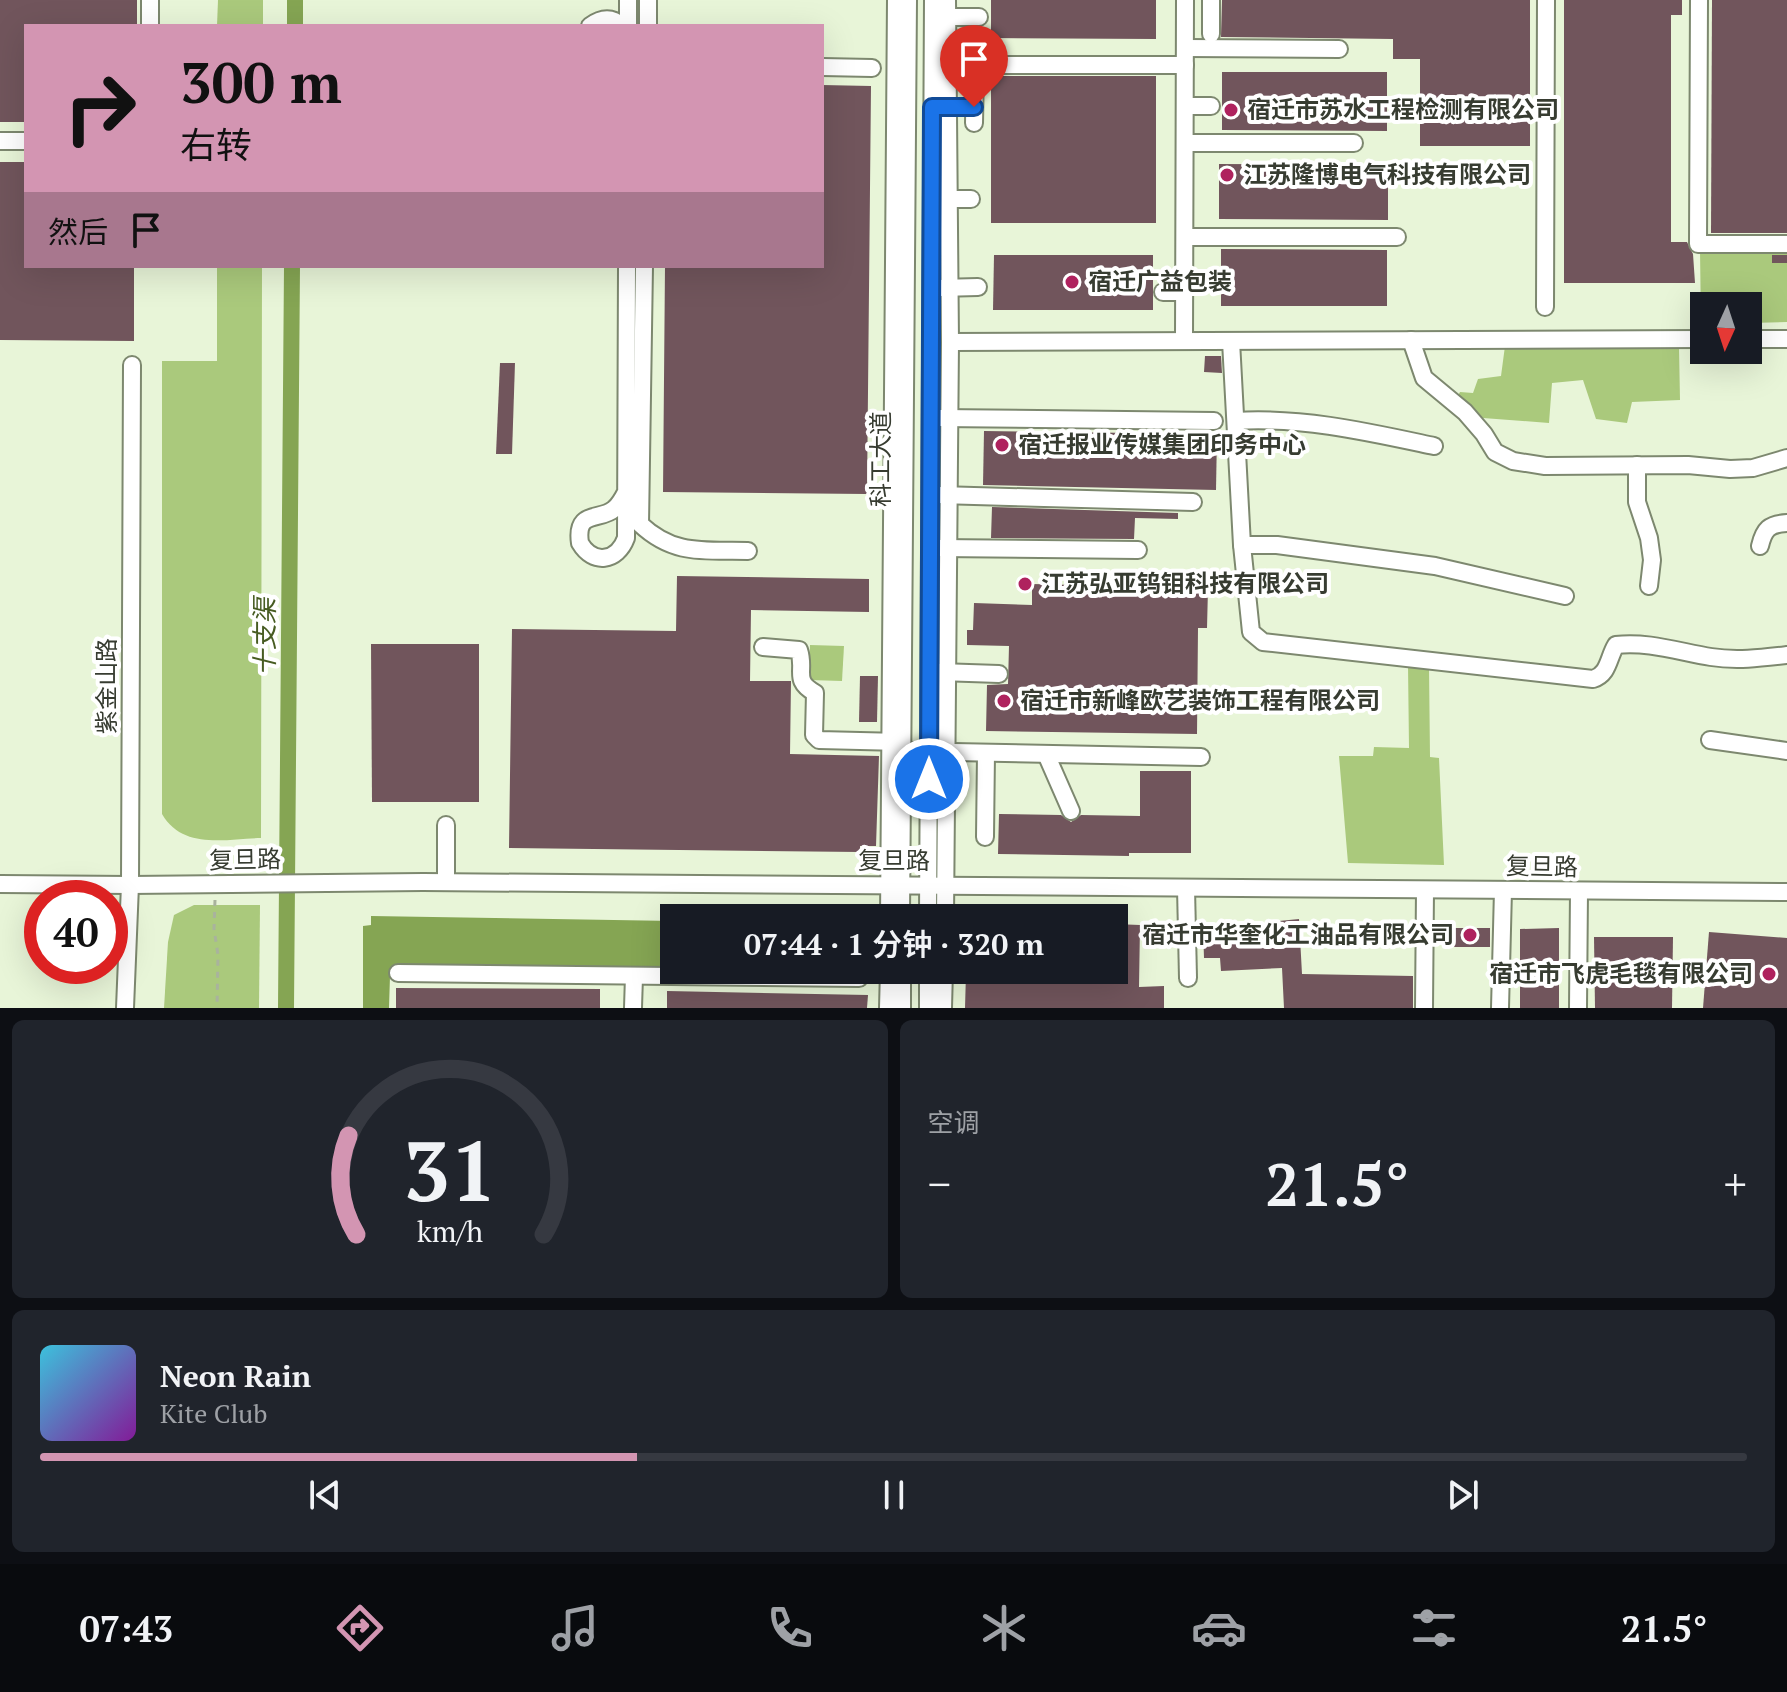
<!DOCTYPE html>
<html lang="zh">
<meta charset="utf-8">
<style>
body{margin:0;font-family:"PT Serif","Noto Sans SC",serif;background:#20242c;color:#f1f3f6;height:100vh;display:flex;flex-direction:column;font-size:30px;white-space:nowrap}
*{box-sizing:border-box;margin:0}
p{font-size:26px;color:#9ea1a6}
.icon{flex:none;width:44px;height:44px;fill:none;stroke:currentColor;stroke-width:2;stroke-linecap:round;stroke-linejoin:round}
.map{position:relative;height:1008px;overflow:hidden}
.drawer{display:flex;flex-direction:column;gap:12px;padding:12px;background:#0d0f14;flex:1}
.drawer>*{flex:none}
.hud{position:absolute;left:24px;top:24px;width:800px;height:244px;border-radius:0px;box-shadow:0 8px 32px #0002;background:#d395b2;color:#111;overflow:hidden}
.needle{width:52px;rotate:183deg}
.buttons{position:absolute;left:1690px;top:292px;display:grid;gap:16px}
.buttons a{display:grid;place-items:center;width:72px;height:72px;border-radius:0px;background:#171b24;box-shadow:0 8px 32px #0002;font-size:40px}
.speed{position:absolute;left:24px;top:880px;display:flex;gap:16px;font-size:40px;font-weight:700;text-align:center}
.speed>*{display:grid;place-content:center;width:104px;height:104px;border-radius:50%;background:#171b24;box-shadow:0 8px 32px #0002;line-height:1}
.speed .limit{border:12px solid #d22;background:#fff;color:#111}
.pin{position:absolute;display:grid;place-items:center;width:68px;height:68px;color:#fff;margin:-82px -34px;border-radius:50% 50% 50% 0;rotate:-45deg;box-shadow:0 0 8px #0007}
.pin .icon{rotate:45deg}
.me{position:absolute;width:88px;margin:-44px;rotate:0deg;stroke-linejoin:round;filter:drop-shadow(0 0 6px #0008)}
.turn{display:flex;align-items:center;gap:28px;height:168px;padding:0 24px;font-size:36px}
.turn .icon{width:104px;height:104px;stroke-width:2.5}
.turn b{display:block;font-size:56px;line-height:68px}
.then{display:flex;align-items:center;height:76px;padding:0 24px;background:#0003;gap:16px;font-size:30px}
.big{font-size:60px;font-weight:600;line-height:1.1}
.drawer .widget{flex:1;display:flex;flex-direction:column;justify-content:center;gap:12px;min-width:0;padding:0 28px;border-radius:12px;background:#20242c}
.drawer .dial{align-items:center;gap:0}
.dial svg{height:208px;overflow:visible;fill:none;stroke:#363941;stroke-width:7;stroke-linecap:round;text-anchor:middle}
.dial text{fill:#f1f3f6;stroke:none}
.song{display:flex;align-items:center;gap:24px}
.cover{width:96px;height:96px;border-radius:12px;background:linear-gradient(135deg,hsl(190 70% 55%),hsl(290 70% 35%))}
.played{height:8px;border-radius:4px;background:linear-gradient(90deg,#d395b2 35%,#363941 35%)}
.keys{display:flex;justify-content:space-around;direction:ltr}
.heat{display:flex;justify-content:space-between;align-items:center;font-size:44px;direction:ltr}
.drawer .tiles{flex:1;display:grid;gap:12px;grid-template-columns:1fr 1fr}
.widget:last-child{grid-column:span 2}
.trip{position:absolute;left:660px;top:904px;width:468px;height:80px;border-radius:0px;background:#171b24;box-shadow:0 8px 32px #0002;font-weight:600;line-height:80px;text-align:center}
.tab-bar{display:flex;height:128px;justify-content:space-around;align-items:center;background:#090b0e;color:#9ea1a6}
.tab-bar .icon{width:56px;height:56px}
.tab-bar .on{color:#d395b2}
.tab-bar b{font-size:36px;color:#f1f3f6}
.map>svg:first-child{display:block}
</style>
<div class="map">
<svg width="1787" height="1008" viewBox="0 0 1787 1008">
<rect width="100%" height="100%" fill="#e8f5d8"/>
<g fill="#aac97c">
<path d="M218 0H263V26H217Z"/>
<path d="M1700 250 1787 251V322L1748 323V306H1704V323H1701Z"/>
<path d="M217 266H262L261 838C225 839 183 850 162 814V361H217Z"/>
<path d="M1505 346 1679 347 1680 400 1632 402 1627 423 1596 419 1583 380 1552 383 1549 423 1483 418 1456 399 1460 392 1473 393 1478 379 1501 376Z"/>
<path d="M810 645 844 646 842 681 809 680Z"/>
<path d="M1408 665 1429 667 1430 757 1439 758 1444 865 1348 863 1339 756H1373L1374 747 1409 748Z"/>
<path d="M194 905H260L259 1008H164L168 942 174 915Z"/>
</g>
<path fill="#85a553" d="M371 916 674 921V968L394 966 390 976 389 1008H363V926L371 925Z"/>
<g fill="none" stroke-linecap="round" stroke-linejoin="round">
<g stroke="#85a553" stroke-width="16">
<path d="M295 26V0"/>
<path d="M286 1008 292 266"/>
</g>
</g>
<g fill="#71555c">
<path d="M0 0H137V26H26V122H0Z"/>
<path d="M991 0H1156V39L991 38Z"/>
<path d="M1222 0H1530V146H1420V59H1393V39L1221 37Z"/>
<path d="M1564 0H1682V15H1671V242H1687L1693 254 1695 283H1564Z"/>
<path d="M1712 0H1787V233H1711Z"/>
<path d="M1222 72H1387V131L1222 130Z"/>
<rect x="991" y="76" width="165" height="147"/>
<path d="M822 85 871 86 867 494 663 492 665 266H822Z"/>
<path d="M0 162H26V266H134V341L0 340Z"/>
<path d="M1219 164 1388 165V220L1219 219Z"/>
<path d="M1221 249 1387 250V306H1221Z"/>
<path d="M994 255H1153V310H993Z"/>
<rect x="1772" y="255" width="15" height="8"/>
<path d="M1205 356H1221L1222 373 1204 372Z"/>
<path d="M500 363H515L512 454H496Z"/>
<path d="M984 431 1217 434 1216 490 983 485Z"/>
<path d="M992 507 1178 513V519L1135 518 1134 539 991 538Z"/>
<path d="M677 576 869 579V612L751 610 750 681H791L790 754 879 756 876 846H860V852L509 848 512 629 676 631Z"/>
<path d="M1032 584 1208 588 1207 628H1198L1197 734 986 731 987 685 1008 684 1009 646 967 645V630H973L974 603 1032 605Z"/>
<path d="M371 644H479V802H372Z"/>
<path d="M860 676H878L877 722H859Z"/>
<path d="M1140 771H1191V853H1129V856L998 854 999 814 1061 815 1071 822 1081 815 1140 816Z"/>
<path d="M1299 919 1302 974 1413 976V1008H1284L1282 968 1221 971 1220 958H1204L1203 927 1279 924V921Z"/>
<path d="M1114 924 1140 925 1139 987 1164 986V1008H965L966 973 1083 974V970H1114Z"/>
<rect x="1444" y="928" width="46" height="19"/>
<path d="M1559 928V1008H1520V929Z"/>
<path d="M1709 932 1787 938V1008H1703Z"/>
<path d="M1594 937H1673L1672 1008H1595Z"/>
<path d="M396 988 600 989V1008H396Z"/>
<path d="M667 991 868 995 867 1008H667Z"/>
</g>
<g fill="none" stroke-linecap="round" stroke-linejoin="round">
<defs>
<g id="minor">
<path d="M1699 0 1698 244H1787"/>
<path d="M936 17H979"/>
<path d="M150 26V0"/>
<path d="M590 26C601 18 611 16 622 26"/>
<path d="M628 26V0"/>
<path d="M648 26V0"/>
<path d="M1211 34V0"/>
<path d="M1185 48 1339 49"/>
<path d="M822 67 872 68"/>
<path d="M1185 106H1211"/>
<path d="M974 123 975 71 979 65H1185"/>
<path d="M0 141H26"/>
<path d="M1185 143H1354"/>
<path d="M949 199H971"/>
<path d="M1185 237H1397"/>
<path d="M644 266 640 524C674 556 704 550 748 551"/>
<path d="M939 288 978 287"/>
<path d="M1163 292H1184"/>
<path d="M1545 307 1546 0"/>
<path d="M1748 339H1787"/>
<path d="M1411 340 1424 378 1465 412 1484 434 1495 452 1513 461 1545 466 1688 465 1730 469 1753 468 1787 458"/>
<path d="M1184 341 1185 0"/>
<path d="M1231 341 1242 545 1251 632 1263 642 1593 679C1609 674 1608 658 1616 645 1647 641 1680 652 1711 657 1736 661 1761 658 1787 655"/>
<path d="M950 342 1704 339"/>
<path d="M939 418 1214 421"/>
<path d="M1236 421C1304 417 1368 432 1434 446"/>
<path d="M1637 465V502L1649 538 1652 560 1649 586"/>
<path d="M626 492C623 498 619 505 614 509 601 521 575 509 580 543 593 565 617 562 626 538L627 266"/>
<path d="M939 495 1193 502"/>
<path d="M1242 545H1277L1435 566 1565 596"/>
<path d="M1760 546C1764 529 1769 524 1787 523"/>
<path d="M939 548 1138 550"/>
<path d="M763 647 799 650C806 671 792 680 815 693L814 735 819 740 901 742"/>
<path d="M939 672 999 674"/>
<path d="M1710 740 1787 751"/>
<path d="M902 751 1201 757"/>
<path d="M1046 754 1071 811"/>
<path d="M985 837 986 753"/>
<path d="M446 882V825"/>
<path d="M0 884 130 885 423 882 1787 892"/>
<path d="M1186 888 1188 978"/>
<path d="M889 918 896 0"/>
<path d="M901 918 908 0"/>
<path d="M928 918 933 0"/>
<path d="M945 918 950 342 947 0"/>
<path d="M902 970V1008"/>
<path d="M398 973 859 978"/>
<path d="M125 1008 130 885 132 365"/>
<path d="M633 1008 634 976"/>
<path d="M888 1008 889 970"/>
<path d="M928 1008V970"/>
<path d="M943 1008 944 970"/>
<path d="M1424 1008 1425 890"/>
<path d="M1500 1008 1503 890"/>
<path d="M1578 1008 1579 891"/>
</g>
</defs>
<use href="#minor" stroke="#7d886f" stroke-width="20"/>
<path stroke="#a9b39d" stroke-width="3" stroke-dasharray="6 6" stroke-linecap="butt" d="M215 900 214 929 218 955 217 1008"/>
<use href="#minor" stroke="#fff" stroke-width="16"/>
</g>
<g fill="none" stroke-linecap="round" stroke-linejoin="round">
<defs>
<path id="route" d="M929 779 932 107H974"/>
</defs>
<use href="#route" stroke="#114b97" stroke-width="20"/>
<use href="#route" stroke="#1a73e8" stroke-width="14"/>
</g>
<g fill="#af225e" stroke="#fff" stroke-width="3">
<circle cx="1231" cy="110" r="8"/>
<circle cx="1227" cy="175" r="8"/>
<circle cx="1072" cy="282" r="8"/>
<circle cx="1002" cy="445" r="8"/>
<circle cx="1025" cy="584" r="8"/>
<circle cx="1004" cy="701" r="8"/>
<circle cx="1470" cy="935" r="8"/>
<circle cx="1769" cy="974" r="8"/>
</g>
<g text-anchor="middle" stroke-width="8" stroke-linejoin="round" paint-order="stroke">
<g font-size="24" font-weight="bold" fill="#373c31" stroke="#fff" text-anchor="start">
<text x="1247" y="118">宿迁市苏水工程检测有限公司</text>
<text x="1243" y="183">江苏隆博电气科技有限公司</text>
<text x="1088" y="290">宿迁广益包装</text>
<text x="1018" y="453">宿迁报业传媒集团印务中心</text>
<text x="1041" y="592">江苏弘亚钨钼科技有限公司</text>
<text x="1020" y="709">宿迁市新峰欧艺装饰工程有限公司</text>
<text x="1454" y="943" text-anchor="end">宿迁市华奎化工油品有限公司</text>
<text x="1753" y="982" text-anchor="end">宿迁市飞虎毛毯有限公司</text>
</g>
<g font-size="24" fill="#373c31" stroke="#fff">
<text transform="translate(881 459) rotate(-90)" y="8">科工大道</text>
<text transform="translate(107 686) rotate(-90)" y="8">紫金山路</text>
<text transform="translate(245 860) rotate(-1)" y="8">复旦路</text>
<text x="894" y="869">复旦路</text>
<text transform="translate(1542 867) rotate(1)" y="8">复旦路</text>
</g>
<g font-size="26" font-style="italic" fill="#475c22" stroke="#fff">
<text transform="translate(265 637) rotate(-90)" y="9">十支渠</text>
</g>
</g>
</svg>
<div class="buttons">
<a><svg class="needle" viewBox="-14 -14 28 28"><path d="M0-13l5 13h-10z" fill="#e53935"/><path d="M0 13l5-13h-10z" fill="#9ea1a6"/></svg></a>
</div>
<div class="speed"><div class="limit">40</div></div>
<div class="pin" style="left:974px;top:107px;background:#d93025"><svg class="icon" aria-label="arrive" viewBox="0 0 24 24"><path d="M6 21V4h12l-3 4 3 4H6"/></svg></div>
<svg class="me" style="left:929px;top:779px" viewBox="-20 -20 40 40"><circle r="17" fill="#1a73e8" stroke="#fff" stroke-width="3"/><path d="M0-11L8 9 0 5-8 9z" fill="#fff"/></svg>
<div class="trip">07:44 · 1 分钟 · 320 m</div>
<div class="hud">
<div class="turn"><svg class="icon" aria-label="right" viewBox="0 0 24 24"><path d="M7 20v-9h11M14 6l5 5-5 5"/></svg><div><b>300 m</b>右转</div></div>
<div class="then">然后<svg class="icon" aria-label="arrive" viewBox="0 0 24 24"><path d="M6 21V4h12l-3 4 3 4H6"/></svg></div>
</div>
</div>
<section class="drawer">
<div class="tiles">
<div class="widget dial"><svg viewBox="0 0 100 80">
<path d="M14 69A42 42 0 1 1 86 69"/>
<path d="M14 69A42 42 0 0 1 11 31" stroke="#d395b2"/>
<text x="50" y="56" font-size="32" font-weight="700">31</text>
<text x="50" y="72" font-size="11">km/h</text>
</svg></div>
<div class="widget"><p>空调</p>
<div class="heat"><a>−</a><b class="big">21.5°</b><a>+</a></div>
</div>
<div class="widget">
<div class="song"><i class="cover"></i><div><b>Neon Rain</b><p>Kite Club</p></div></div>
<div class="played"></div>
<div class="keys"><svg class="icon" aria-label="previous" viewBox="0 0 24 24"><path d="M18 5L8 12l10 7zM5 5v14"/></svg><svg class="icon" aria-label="pause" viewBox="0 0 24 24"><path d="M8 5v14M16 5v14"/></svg><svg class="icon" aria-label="next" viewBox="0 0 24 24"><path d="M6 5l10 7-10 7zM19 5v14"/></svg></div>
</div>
</div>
</section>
<nav class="tab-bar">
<b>07:43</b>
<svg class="icon on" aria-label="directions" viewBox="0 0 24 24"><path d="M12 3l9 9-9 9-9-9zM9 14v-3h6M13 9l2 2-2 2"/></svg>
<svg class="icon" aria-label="music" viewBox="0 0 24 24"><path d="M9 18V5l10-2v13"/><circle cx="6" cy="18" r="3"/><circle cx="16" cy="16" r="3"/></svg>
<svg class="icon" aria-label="phone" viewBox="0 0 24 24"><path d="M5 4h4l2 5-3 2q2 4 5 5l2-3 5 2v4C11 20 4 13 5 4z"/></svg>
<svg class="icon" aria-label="climate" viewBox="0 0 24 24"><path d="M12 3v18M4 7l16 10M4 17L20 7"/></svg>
<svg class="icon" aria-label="car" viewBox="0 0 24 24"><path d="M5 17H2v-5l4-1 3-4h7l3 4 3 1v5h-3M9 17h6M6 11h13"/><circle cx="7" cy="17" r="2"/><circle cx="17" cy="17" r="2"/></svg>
<svg class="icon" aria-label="filters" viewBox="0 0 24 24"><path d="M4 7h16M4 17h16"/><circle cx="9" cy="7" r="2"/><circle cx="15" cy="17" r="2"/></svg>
<b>21.5°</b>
</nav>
